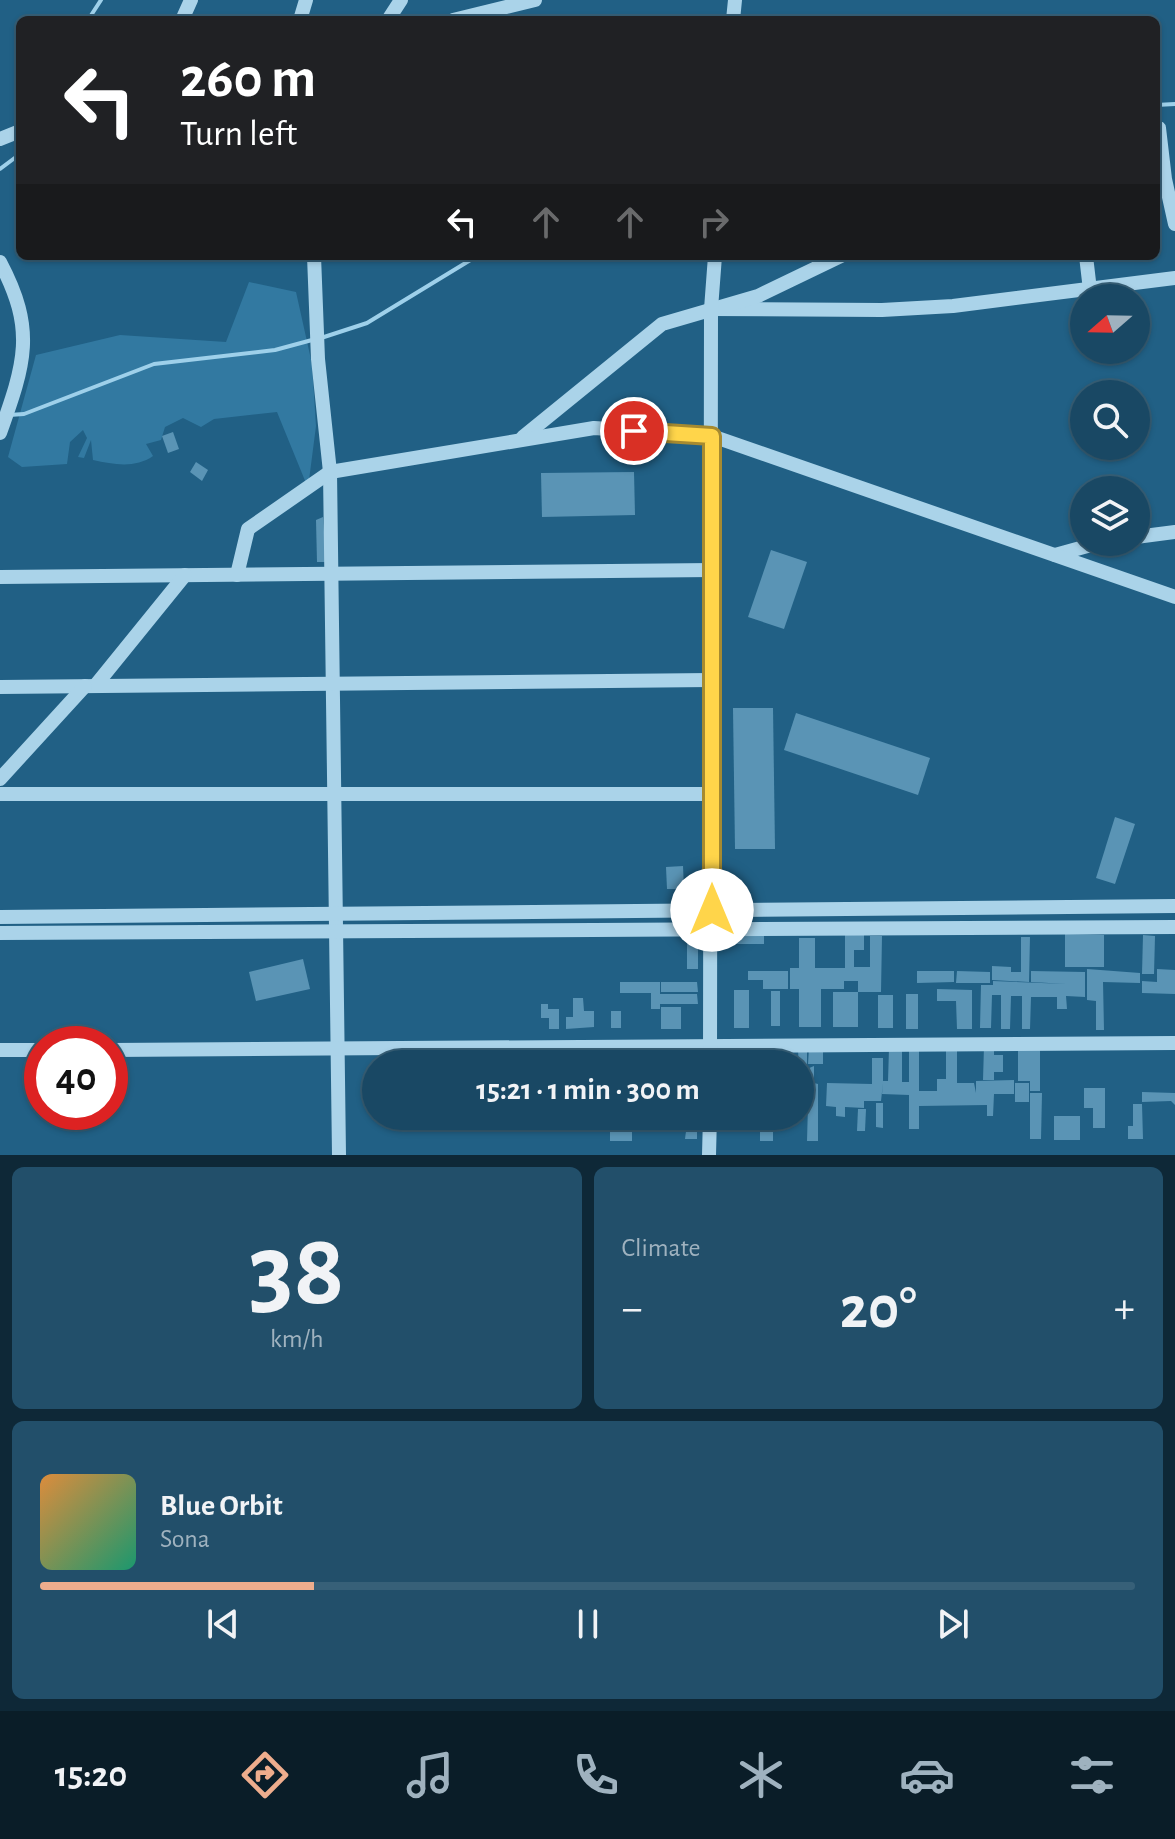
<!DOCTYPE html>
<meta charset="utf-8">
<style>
body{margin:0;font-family:"Alegreya Sans",sans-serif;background:#224f6a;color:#f1f3f6;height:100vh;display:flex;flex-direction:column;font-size:30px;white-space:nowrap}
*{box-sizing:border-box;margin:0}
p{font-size:26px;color:#9fb2bf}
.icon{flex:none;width:44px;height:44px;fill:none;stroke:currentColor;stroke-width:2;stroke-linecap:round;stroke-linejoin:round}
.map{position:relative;height:1155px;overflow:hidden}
.side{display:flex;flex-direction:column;gap:12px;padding:12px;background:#0e2837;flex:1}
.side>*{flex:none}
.hud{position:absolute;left:16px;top:16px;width:1144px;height:244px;border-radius:12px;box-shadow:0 2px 6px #0004,0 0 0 2px #376078;background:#202124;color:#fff;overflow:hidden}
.needle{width:52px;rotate:250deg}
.controls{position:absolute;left:1070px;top:284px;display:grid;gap:16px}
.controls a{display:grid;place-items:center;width:80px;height:80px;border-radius:50%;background:#194864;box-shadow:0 2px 6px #0004,0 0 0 2px #376078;font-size:40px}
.speed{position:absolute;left:24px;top:1026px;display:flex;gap:16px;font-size:40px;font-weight:700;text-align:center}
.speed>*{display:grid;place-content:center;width:104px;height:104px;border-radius:50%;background:#194864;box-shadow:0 2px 6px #0004,0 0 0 2px #376078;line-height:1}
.speed .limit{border:12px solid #d22;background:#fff;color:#111}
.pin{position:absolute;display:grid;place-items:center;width:68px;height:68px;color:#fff;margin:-34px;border:4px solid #fff;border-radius:50%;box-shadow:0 2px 8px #0007}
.me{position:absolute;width:88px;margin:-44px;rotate:0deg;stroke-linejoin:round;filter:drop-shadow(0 0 6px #0008)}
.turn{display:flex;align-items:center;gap:28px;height:168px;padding:0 32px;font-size:36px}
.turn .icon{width:104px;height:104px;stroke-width:2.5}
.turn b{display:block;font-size:56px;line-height:68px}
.lanes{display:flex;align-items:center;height:76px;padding:0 32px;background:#0003;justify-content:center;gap:40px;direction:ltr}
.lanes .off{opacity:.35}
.big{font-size:60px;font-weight:700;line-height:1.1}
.side .card{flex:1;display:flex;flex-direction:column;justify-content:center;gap:12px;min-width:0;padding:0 28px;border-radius:12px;background:#224f6a}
.side .dial{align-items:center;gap:0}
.dial b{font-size:104px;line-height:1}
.song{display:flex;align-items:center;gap:24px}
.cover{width:96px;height:96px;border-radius:12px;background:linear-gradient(135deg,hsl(30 70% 55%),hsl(160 70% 35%))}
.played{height:8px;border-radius:4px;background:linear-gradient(90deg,#eead8d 25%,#376078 25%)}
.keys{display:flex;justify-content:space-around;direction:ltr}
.heat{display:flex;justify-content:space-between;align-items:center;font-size:44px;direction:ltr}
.side .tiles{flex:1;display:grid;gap:12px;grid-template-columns:1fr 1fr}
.card:last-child{grid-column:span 2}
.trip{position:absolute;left:362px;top:1050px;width:452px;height:80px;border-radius:40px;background:#194864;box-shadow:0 2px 6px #0004,0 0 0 2px #376078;font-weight:700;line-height:80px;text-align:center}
.menu{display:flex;height:128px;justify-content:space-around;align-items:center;background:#0a1d28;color:#9fb2bf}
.menu .icon{width:56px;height:56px}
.menu .current{color:#eead8d}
.menu b{font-size:36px;color:#f1f3f6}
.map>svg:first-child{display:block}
</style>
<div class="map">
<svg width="1175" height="1155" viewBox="0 0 1175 1155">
<rect width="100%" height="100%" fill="#216085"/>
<path fill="#3279a1" d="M249 282 296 292 312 364 316 426 308 488 277 412 214 419 201 427 183 418 165 427 161 440 146 444 153 456C136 468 115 465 93 460L91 440 84 458 78 457 87 438 83 430 70 442 67 464 22 467 8 457 36 355 120 335 226 342Z"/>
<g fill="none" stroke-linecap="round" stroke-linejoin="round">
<g stroke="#9ed0ea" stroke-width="4">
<path d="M88 20 101 0"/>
<path d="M1156 105 1175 104"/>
<path d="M0 169 20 154"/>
<path d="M321 338 367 323 477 256"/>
<path d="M9 415 24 414 154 364 275 350 312 340"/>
</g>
</g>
<g fill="#5a94b5">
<path d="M173 432 179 449 168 453 162 436Z"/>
<path d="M196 462 208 470 202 481 190 472Z"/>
<path d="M634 472 635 515 542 517 541 473Z"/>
<path d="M323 517 326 562H317L316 520Z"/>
<path d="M771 550 807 562 784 629 748 617Z"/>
<path d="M733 708H773L775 849H735Z"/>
<path d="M796 713 930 758 918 795 784 750Z"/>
<path d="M1115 817 1135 824 1115 884 1096 878Z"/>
<path d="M683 866 684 889H667L666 867Z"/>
<rect x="734" y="934" width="30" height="10"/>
<path d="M1065 934 1104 935V967H1065Z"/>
<path d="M845 935H864V950H854V967H870V936H882L881 992H858V981H844V989H821V1027H799V989H790V968H799V938H815V968H845Z"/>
<path d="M1143 935 1155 936 1154 974H1142Z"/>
<rect x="687" y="936" width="11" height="33"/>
<path d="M1021 937H1030L1029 982 992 980V966L1011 967V972H1021Z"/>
<path d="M303 959 310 989 256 1001 249 972Z"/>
<path d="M1087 969 1140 973V983L1103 982 1104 1030H1096V1001L1087 1000Z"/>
<path d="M1157 969 1175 970V994L1142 993V981L1157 982Z"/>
<path d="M748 971H788V989H763V980H748Z"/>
<path d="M917 971H954V982L917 983Z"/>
<path d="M957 971 990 972V983H956Z"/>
<path d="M1031 971 1085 972V997L1066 996 1067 1009H1057V997H1031L1030 1029H1022V996H1011L1010 1029H1001V995H992L991 1028H980L981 985H993V981L1067 984 1031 982Z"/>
<path d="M620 982H660V994H697L698 1004H660V1009H651V993H620Z"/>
<path d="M661 982H697L698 992H661Z"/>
<path d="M937 989 972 990V1029H957L956 1001H937Z"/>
<rect x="734" y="990" width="15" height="38"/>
<rect x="771" y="991" width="9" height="35"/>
<rect x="833" y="992" width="25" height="35"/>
<rect x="906" y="994" width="12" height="35"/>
<rect x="878" y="995" width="15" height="33"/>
<path d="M573 998H583L584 1011H594V1027L566 1029V1017H573Z"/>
<path d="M541 1004H548V1009H559V1029H549V1018H541Z"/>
<rect x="661" y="1007" width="20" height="22"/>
<rect x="611" y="1011" width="10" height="17"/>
<path d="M909 1046H919V1091H937V1079H946V1046H957V1083H974L976 1093V1081L1014 1080V1094H994L993 1116H987V1105L919 1106V1129H909V1095L882 1094 883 1083 881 1101H864V1108L845 1107V1117L836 1116V1107L826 1106 827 1083 872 1084V1058H883V1081H888L889 1048H902V1082H909Z"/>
<path d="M984 1046H994V1055H1003V1072H994V1080H983Z"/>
<path d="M1018 1046H1040V1091H1030V1081H1018Z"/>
<path d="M594 1047V1064H575V1048Z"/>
<path d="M630 1048V1064H610L609 1050Z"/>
<path d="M798 1048H807V1069L814 1066V1083L818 1084V1141H807L808 1105H800Z"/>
<path d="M809 1048 823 1049V1064H808Z"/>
<rect x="1015" y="1083" width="14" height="19"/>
<path d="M1084 1088H1105V1128H1093V1108H1084Z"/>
<path d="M1142 1092 1175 1093V1105L1171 1101 1142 1102Z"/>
<path d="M1030 1093H1042L1041 1139H1030Z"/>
<path d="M876 1103H883V1128L876 1127Z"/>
<path d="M1133 1104H1142L1143 1139H1128V1126H1133Z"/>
<path d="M858 1109H866L865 1131H857Z"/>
<path d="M688 1116H697V1139H685Z"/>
<rect x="1054" y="1116" width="26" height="24"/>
<rect x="610" y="1119" width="22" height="22"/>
<rect x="760" y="1119" width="13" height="22"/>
</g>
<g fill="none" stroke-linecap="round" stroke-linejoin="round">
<g stroke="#aad3e9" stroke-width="14">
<path d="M182 20 191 0"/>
<path d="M300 20 306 0"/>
<path d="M388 20 401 0"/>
<path d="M453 20 535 0"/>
<path d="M733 20 735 0"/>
<path d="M1159 128 1165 179 1175 224"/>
<path d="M0 139 20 131"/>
<path d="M314 256 318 359 330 472 339 1155"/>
<path d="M1086 256 1090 290"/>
<path d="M0 262C36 330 25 363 0 433"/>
<path d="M711 309 882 310 953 306 1175 278"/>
<path d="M523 437 662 324 758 296 841 256"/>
<path d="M1136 537 1175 532"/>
<path d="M1055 555 1102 542"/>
<path d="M237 575 248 529 330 472 594 428 712 436 1175 597"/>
<path d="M0 577 713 570"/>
<path d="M95 686 185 575"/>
<path d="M0 687 711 680"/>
<path d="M0 779 85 686"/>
<path d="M0 794H711"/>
<path d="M0 917 1175 906"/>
<path d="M0 933 1175 927"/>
<path d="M0 1050H42"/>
<path d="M110 1050 1175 1043"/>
<path d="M710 1064 711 309 715 256"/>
<path d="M709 1155 710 1116"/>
</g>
</g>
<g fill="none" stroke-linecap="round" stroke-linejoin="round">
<defs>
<path id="route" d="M634 431 712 436V910"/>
</defs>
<use href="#route" stroke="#a68a30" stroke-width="20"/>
<use href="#route" stroke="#ffd54a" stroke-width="14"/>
</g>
</svg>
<div class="controls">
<a><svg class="needle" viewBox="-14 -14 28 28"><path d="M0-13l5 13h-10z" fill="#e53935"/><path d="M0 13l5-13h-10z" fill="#9fb2bf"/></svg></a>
<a><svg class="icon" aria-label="search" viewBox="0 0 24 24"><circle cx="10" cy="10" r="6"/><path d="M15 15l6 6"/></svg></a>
<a><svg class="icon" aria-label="layers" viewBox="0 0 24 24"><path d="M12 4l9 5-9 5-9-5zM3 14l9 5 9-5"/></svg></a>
</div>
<div class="speed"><div class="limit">40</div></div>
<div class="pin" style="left:634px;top:431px;background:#d93025"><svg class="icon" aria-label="arrive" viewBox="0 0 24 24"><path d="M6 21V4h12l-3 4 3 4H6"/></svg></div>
<svg class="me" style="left:712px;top:910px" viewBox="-20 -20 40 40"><circle r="19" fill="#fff"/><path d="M0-13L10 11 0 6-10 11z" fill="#ffd54a"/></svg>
<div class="trip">15:21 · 1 min · 300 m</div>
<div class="hud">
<div class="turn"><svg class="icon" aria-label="left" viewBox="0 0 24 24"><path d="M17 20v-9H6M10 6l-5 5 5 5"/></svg><div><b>260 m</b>Turn left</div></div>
<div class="lanes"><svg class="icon" aria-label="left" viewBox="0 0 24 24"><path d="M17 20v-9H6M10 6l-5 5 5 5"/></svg><svg class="icon off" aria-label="ahead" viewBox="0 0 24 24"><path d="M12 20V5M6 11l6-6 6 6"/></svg><svg class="icon off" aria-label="ahead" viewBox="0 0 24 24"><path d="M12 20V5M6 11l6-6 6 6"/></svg><svg class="icon off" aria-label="right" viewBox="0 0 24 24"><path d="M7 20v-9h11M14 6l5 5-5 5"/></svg></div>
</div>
</div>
<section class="side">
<div class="tiles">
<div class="card dial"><b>38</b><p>km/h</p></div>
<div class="card"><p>Climate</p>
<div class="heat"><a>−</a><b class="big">20°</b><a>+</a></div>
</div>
<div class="card">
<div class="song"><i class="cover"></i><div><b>Blue Orbit</b><p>Sona</p></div></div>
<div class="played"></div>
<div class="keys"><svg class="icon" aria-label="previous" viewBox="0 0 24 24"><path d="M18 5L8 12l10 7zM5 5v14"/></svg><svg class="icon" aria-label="pause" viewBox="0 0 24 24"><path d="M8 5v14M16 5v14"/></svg><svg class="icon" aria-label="next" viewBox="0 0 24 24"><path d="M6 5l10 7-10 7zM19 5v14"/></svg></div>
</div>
</div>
</section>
<nav class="menu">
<b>15:20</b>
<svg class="icon current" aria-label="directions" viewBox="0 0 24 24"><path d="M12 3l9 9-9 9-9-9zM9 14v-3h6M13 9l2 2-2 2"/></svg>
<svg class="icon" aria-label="music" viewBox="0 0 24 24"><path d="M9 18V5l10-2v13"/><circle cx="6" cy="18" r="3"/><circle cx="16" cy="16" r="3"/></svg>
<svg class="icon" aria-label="phone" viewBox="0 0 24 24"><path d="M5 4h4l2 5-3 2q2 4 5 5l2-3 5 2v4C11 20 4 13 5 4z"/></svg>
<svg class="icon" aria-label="climate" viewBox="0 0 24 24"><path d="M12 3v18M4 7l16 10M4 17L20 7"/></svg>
<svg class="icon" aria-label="car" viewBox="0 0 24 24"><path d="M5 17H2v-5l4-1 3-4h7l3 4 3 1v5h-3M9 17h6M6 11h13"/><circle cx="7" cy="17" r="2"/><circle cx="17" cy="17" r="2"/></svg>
<svg class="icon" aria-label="filters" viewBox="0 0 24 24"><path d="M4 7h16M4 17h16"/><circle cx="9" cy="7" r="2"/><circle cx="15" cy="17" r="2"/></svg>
</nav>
